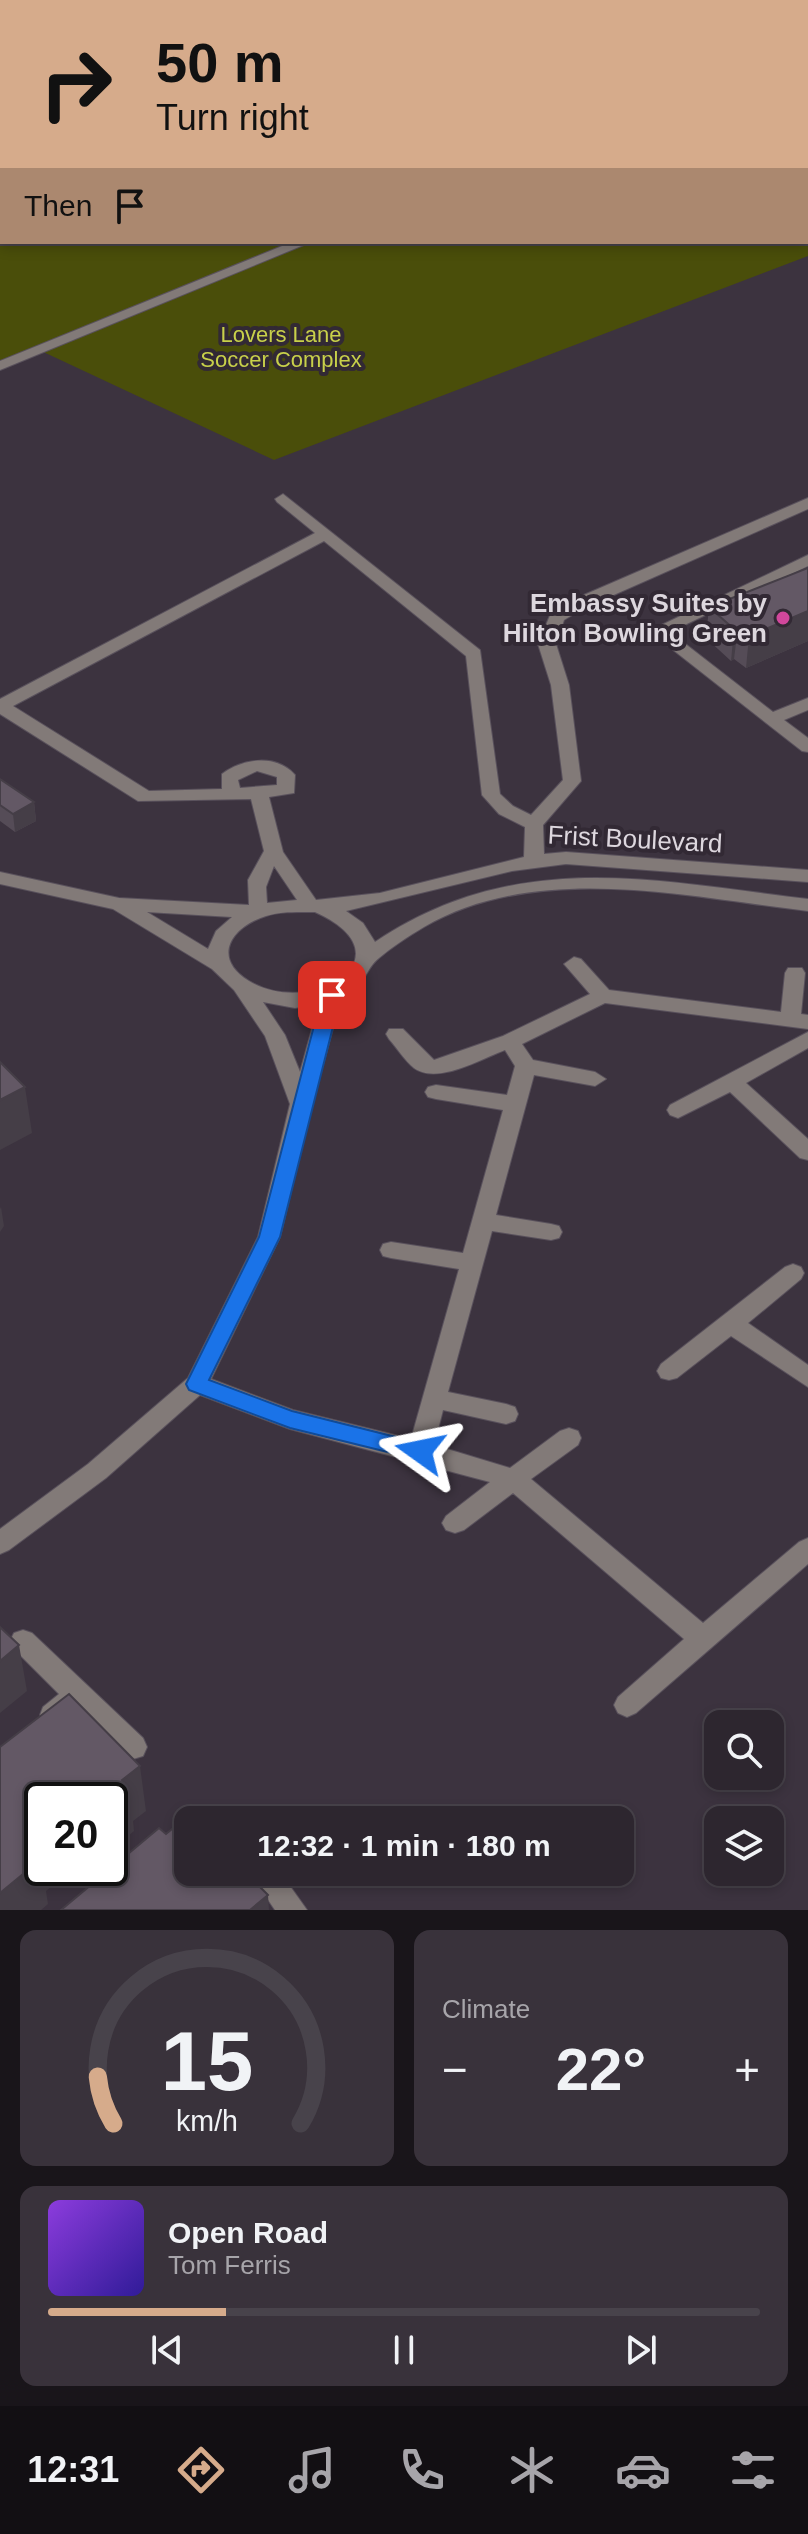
<!DOCTYPE html>
<meta charset="utf-8">
<style>
body{margin:0;font-family:Arial,sans-serif;background:#39323b;color:#f1f3f6;height:100vh;display:flex;flex-direction:column;font-size:30px;white-space:nowrap}
*{box-sizing:border-box;margin:0}
p{font-size:26px;color:#a7a5aa}
.icon{flex:none;width:44px;height:44px;fill:none;stroke:currentColor;stroke-width:2;stroke-linecap:round;stroke-linejoin:round}
.map{position:relative;height:1910px;overflow:hidden}
.panel{display:flex;flex-direction:column;gap:20px;padding:20px;background:#19151a;flex:1}
.panel>*{flex:none}
.hud{position:absolute;left:0px;top:0px;width:808px;height:244px;box-shadow:0 4px 12px #0003,0 0 0 2px #48434b;background:#d6ab8b;color:#111;overflow:hidden}
.controls{position:absolute;left:704px;top:1710px;display:grid;gap:16px}
.controls a{display:grid;place-items:center;width:80px;height:80px;border-radius:16px;background:#2d262f;box-shadow:0 4px 12px #0003,0 0 0 2px #48434b;font-size:40px}
.speed{position:absolute;left:24px;top:1782px;display:flex;gap:16px;font-size:40px;font-weight:700;text-align:center}
.speed>*{display:grid;place-content:center;width:104px;height:104px;border-radius:50%;background:#2d262f;box-shadow:0 4px 12px #0003,0 0 0 2px #48434b;line-height:1}
.speed .limit{border:4px solid #111;border-radius:12px;background:#fff;color:#111}
.pin{position:absolute;display:grid;place-items:center;width:68px;height:68px;color:#fff;margin:-34px;border-radius:16px;box-shadow:0 4px 12px #0006}
.me{position:absolute;width:88px;margin:-44px;rotate:282deg;stroke-linejoin:round;filter:drop-shadow(0 0 6px #0008)}
.turn{display:flex;align-items:center;gap:28px;height:168px;padding:0 24px;font-size:36px}
.turn .icon{width:104px;height:104px;stroke-width:2.5}
.turn b{display:block;font-size:56px;line-height:68px}
.then{display:flex;align-items:center;height:76px;padding:0 24px;background:#0003;gap:16px;font-size:30px}
.big{font-size:60px;font-weight:800;line-height:1.1}
.panel .card{flex:1;display:flex;flex-direction:column;justify-content:center;gap:12px;min-width:0;padding:0 28px;border-radius:16px;background:#39323b}
.panel .dial{align-items:center;gap:0}
.dial svg{height:208px;overflow:visible;fill:none;stroke:#48434b;stroke-width:7;stroke-linecap:round;text-anchor:middle}
.dial text{fill:#f1f3f6;stroke:none}
.song{display:flex;align-items:center;gap:24px}
.cover{width:96px;height:96px;border-radius:12px;background:linear-gradient(135deg,hsl(270 70% 55%),hsl(250 70% 35%))}
.played{height:8px;border-radius:4px;background:linear-gradient(90deg,#d6ab8b 25%,#48434b 25%)}
.keys{display:flex;justify-content:space-around;direction:ltr}
.heat{display:flex;justify-content:space-between;align-items:center;font-size:44px;direction:ltr}
.panel .tiles{flex:1;display:grid;gap:20px;grid-template-columns:1fr 1fr}
.card:last-child{grid-column:span 2}
.trip{position:absolute;left:174px;top:1806px;width:460px;height:80px;border-radius:16px;background:#2d262f;box-shadow:0 4px 12px #0003,0 0 0 2px #48434b;font-weight:800;line-height:80px;text-align:center}
.dock{display:flex;height:128px;justify-content:space-around;align-items:center;background:#120f13;color:#a7a5aa}
.dock .icon{width:56px;height:56px}
.dock .on{color:#d6ab8b}
.dock b{font-size:36px;color:#f1f3f6}
.map>svg:first-child{display:block}
</style>
<div class="map">
<svg width="808" height="1910" viewBox="0 0 808 1910">
<rect width="100%" height="100%" fill="#3c333f"/>
<g fill="#4a4e0a">
<path d="M87 0H550L554 2H80Z"/>
<path d="M0 25 2 242H806V128L808 256 274 460 37 349 0 363Z"/>
</g>
<g fill="none" stroke-linecap="round" stroke-linejoin="round">
<defs>
<g id="minor">
<path d="M684 0H701L682 2Z"/>
<path d="M727 0H745L725 2Z"/>
<path d="M754 0H769L771 2H756Z"/>
<rect x="806" y="19" width="2" height="6"/>
<path d="M806 38H808V46L806 45Z"/>
<path d="M2 59V67L0 68V60Z"/>
<path d="M808 61V69L806 70V62Z"/>
<path d="M0 97 2 98V106L0 105Z"/>
<path d="M292 242H311L0 370V361Z"/>
<path d="M283 494 480 650 500 794 513 806 531 815 563 780 551 685 538 644 551 613 570 601 808 498V509L582 609 564 620 556 644 569 685 581 781 543 825 544 854 566 852 808 870V882L566 864 512 871 346 911 363 923 375 942C516 848 650 880 808 899V911C686 897 538 861 424 927 409 936 392 947 379 958 364 970 368 984 342 996L312 1104 280 1237 211 1379 293 1410 411 1439 459 1269 391 1258 383 1256 380 1250 383 1244 391 1242 463 1253 503 1110 436 1099 428 1097 425 1092 428 1087 436 1085 507 1095 515 1066 505 1050C481 1059 437 1085 414 1068 405 1061 397 1048 389 1039L386 1034 389 1029H403L434 1060 503 1036 590 994 564 964 574 957 581 959 609 990 781 1012 785 973 788 968H802L805 973 801 1014 808 1015V1029L605 1003 522 1044 533 1060 595 1072 606 1079 595 1086 534 1075 496 1215 551 1224 559 1226 562 1232 559 1238 551 1240 492 1231 448 1392 506 1404 515 1407 518 1414 515 1421 506 1424 443 1410 434 1445 510 1468 560 1431 569 1428 578 1431 581 1438 578 1445 531 1479 703 1623 799 1542 808 1538V1564L636 1713 627 1717 618 1713 614 1705 618 1697 684 1639 513 1493 464 1530 455 1533 446 1530 442 1523 446 1516 490 1482 290 1429 200 1395 106 1478 9 1550 0 1554V1529L88 1464 188 1378 258 1237 290 1104 265 1036 234 990 212 969 113 909 0 884V872L119 898 249 905 248 880 264 851 251 799 138 801 0 714V699L315 533 277 502 275 499ZM324 541 466 656 482 795 499 814 525 827 524 857 380 893 316 900 283 852 269 797 294 793 295 775C277 754 243 758 222 774V789L149 791 13 706ZM257 771 277 777V785L240 788 238 780ZM274 866 297 900 267 903 266 887ZM147 912 232 917 216 931 208 949ZM315 912C413 956 312 1019 249 981 211 958 231 927 266 916 281 911 299 912 315 912ZM263 1002 295 1008 319 1004 300 1072 285 1035Z"/>
<path d="M808 555V566L670 632 773 712 808 698V710L784 720 808 738V752L802 751 649 631Z"/>
<path d="M808 1032V1048L746 1083 808 1139V1160L800 1158 730 1092 678 1118 670 1115 667 1110 670 1105Z"/>
<path d="M793 1264 801 1267 804 1273 801 1279 748 1323 808 1365V1387L731 1336 677 1378 669 1380 661 1378 657 1371 661 1364 785 1267Z"/>
<path d="M23 1630 32 1633 143 1738 147 1747 143 1756 133 1759 123 1756 77 1712 53 1727 43 1723 40 1715 43 1707 59 1694 14 1649 10 1641 14 1633Z"/>
<path d="M249 1872H280L307 1910H275Z"/>
</g>
<g id="major">
<path d="M544 0H558L560 2H546Z"/>
<path d="M806 124 808 125V133L806 132Z"/>
</g>
</defs>
<use href="#minor" stroke="#59515c" stroke-width="2"/>
<use href="#major" stroke="#59515c" stroke-width="2"/>
<use href="#minor" fill="#827a78" fill-rule="evenodd"/>
<use href="#major" fill="#cdbcb7" fill-rule="evenodd"/>
</g>
<g fill="#554c57">
<path d="M808 568V641L746 668 734 659 731 661 706 638 709 607Z"/>
<path d="M0 779 34 802 36 821 15 832 0 821Z"/>
</g>
<g fill="#453e47">
<path d="M808 611V641L746 668 749 636Z"/>
<path d="M738 627 734 659 731 661 734 629Z"/>
<path d="M34 802 36 821 15 832 13 814Z"/>
<path d="M25 1087 32 1133 0 1150V1100Z"/>
<path d="M1 1207 4 1226 0 1232V1209Z"/>
<path d="M19 1645 27 1691 0 1713V1661Z"/>
<path d="M140 1766 146 1811 133 1821 134 1831 110 1851V1801L122 1780Z"/>
<path d="M42 1843V1868H73L46 1891 48 1904 41 1910H0V1893L32 1851Z"/>
<path d="M82 1868H90L83 1874Z"/>
<path d="M268 1895 269 1910H250Z"/>
</g>
<g fill="#635865" stroke="#453e47" stroke-width="2">
<path d="M808 568V611L749 636 738 627 734 629 709 607Z"/>
<path d="M0 779 34 802 13 814 0 805Z"/>
<path d="M0 1062 25 1087 0 1100Z"/>
<path d="M0 1627 19 1645 0 1661Z"/>
<path d="M69 1694 140 1766 122 1780 128 1786 110 1801V1800H42V1843L32 1851 40 1860 0 1893V1747Z"/>
<path d="M189 1815 193 1820H188V1872H245L268 1895 250 1910H61L159 1828 166 1834Z"/>
</g>
<path fill="#1a73e8" stroke="#114b97" stroke-width="2" d="M332 988 341 995 280 1237 209 1380 292 1411 428 1445 432 1451 428 1458 420 1460 290 1428 189 1390 186 1384 259 1237 322 995Z"/>
<circle fill="#d1479c" stroke="#322934" stroke-width="3" cx="783" cy="618" r="8"/>
<g text-anchor="middle" stroke-width="8" stroke-linejoin="round" paint-order="stroke">
<g font-size="22" fill="#c8d04a" stroke="#322934">
<text x="281" y="342">Lovers Lane<tspan x="281" dy="25">Soccer Complex</tspan></text>
</g>
<g font-size="26" font-weight="bold" fill="#ddd7de" stroke="#322934" text-anchor="end">
<text x="767" y="612">Embassy Suites by<tspan x="767" dy="30">Hilton Bowling Green</tspan></text>
</g>
<g font-size="26" fill="#ddd7de" stroke="#322934">
<text transform="translate(635 839) rotate(3)" y="9">Frist Boulevard</text>
</g>
</g>
</svg>
<div class="controls">
<a><svg class="icon" aria-label="search" viewBox="0 0 24 24"><circle cx="10" cy="10" r="6"/><path d="M15 15l6 6"/></svg></a>
<a><svg class="icon" aria-label="layers" viewBox="0 0 24 24"><path d="M12 4l9 5-9 5-9-5zM3 14l9 5 9-5"/></svg></a>
</div>
<div class="speed"><div class="limit">20</div></div>
<div class="pin" style="left:332px;top:995px;background:#d93025"><svg class="icon" aria-label="arrive" viewBox="0 0 24 24"><path d="M6 21V4h12l-3 4 3 4H6"/></svg></div>
<svg class="me" style="left:420px;top:1451px" viewBox="-20 -20 40 40"><path d="M0-17L14 15 0 8-14 15z" fill="#1a73e8" stroke="#fff" stroke-width="4"/></svg>
<div class="trip">12:32 · 1 min · 180 m</div>
<div class="hud">
<div class="turn"><svg class="icon" aria-label="right" viewBox="0 0 24 24"><path d="M7 20v-9h11M14 6l5 5-5 5"/></svg><div><b>50 m</b>Turn right</div></div>
<div class="then">Then<svg class="icon" aria-label="arrive" viewBox="0 0 24 24"><path d="M6 21V4h12l-3 4 3 4H6"/></svg></div>
</div>
</div>
<section class="panel">
<div class="tiles">
<div class="card dial"><svg viewBox="0 0 100 80">
<path d="M14 69A42 42 0 1 1 86 69"/>
<path d="M14 69A42 42 0 0 1 8 51" stroke="#d6ab8b"/>
<text x="50" y="56" font-size="32" font-weight="700">15</text>
<text x="50" y="72" font-size="11">km/h</text>
</svg></div>
<div class="card"><p>Climate</p>
<div class="heat"><a>−</a><b class="big">22°</b><a>+</a></div>
</div>
<div class="card">
<div class="song"><i class="cover"></i><div><b>Open Road</b><p>Tom Ferris</p></div></div>
<div class="played"></div>
<div class="keys"><svg class="icon" aria-label="previous" viewBox="0 0 24 24"><path d="M18 5L8 12l10 7zM5 5v14"/></svg><svg class="icon" aria-label="pause" viewBox="0 0 24 24"><path d="M8 5v14M16 5v14"/></svg><svg class="icon" aria-label="next" viewBox="0 0 24 24"><path d="M6 5l10 7-10 7zM19 5v14"/></svg></div>
</div>
</div>
</section>
<nav class="dock">
<b>12:31</b>
<svg class="icon on" aria-label="directions" viewBox="0 0 24 24"><path d="M12 3l9 9-9 9-9-9zM9 14v-3h6M13 9l2 2-2 2"/></svg>
<svg class="icon" aria-label="music" viewBox="0 0 24 24"><path d="M9 18V5l10-2v13"/><circle cx="6" cy="18" r="3"/><circle cx="16" cy="16" r="3"/></svg>
<svg class="icon" aria-label="phone" viewBox="0 0 24 24"><path d="M5 4h4l2 5-3 2q2 4 5 5l2-3 5 2v4C11 20 4 13 5 4z"/></svg>
<svg class="icon" aria-label="climate" viewBox="0 0 24 24"><path d="M12 3v18M4 7l16 10M4 17L20 7"/></svg>
<svg class="icon" aria-label="car" viewBox="0 0 24 24"><path d="M5 17H2v-5l4-1 3-4h7l3 4 3 1v5h-3M9 17h6M6 11h13"/><circle cx="7" cy="17" r="2"/><circle cx="17" cy="17" r="2"/></svg>
<svg class="icon" aria-label="filters" viewBox="0 0 24 24"><path d="M4 7h16M4 17h16"/><circle cx="9" cy="7" r="2"/><circle cx="15" cy="17" r="2"/></svg>
</nav>
